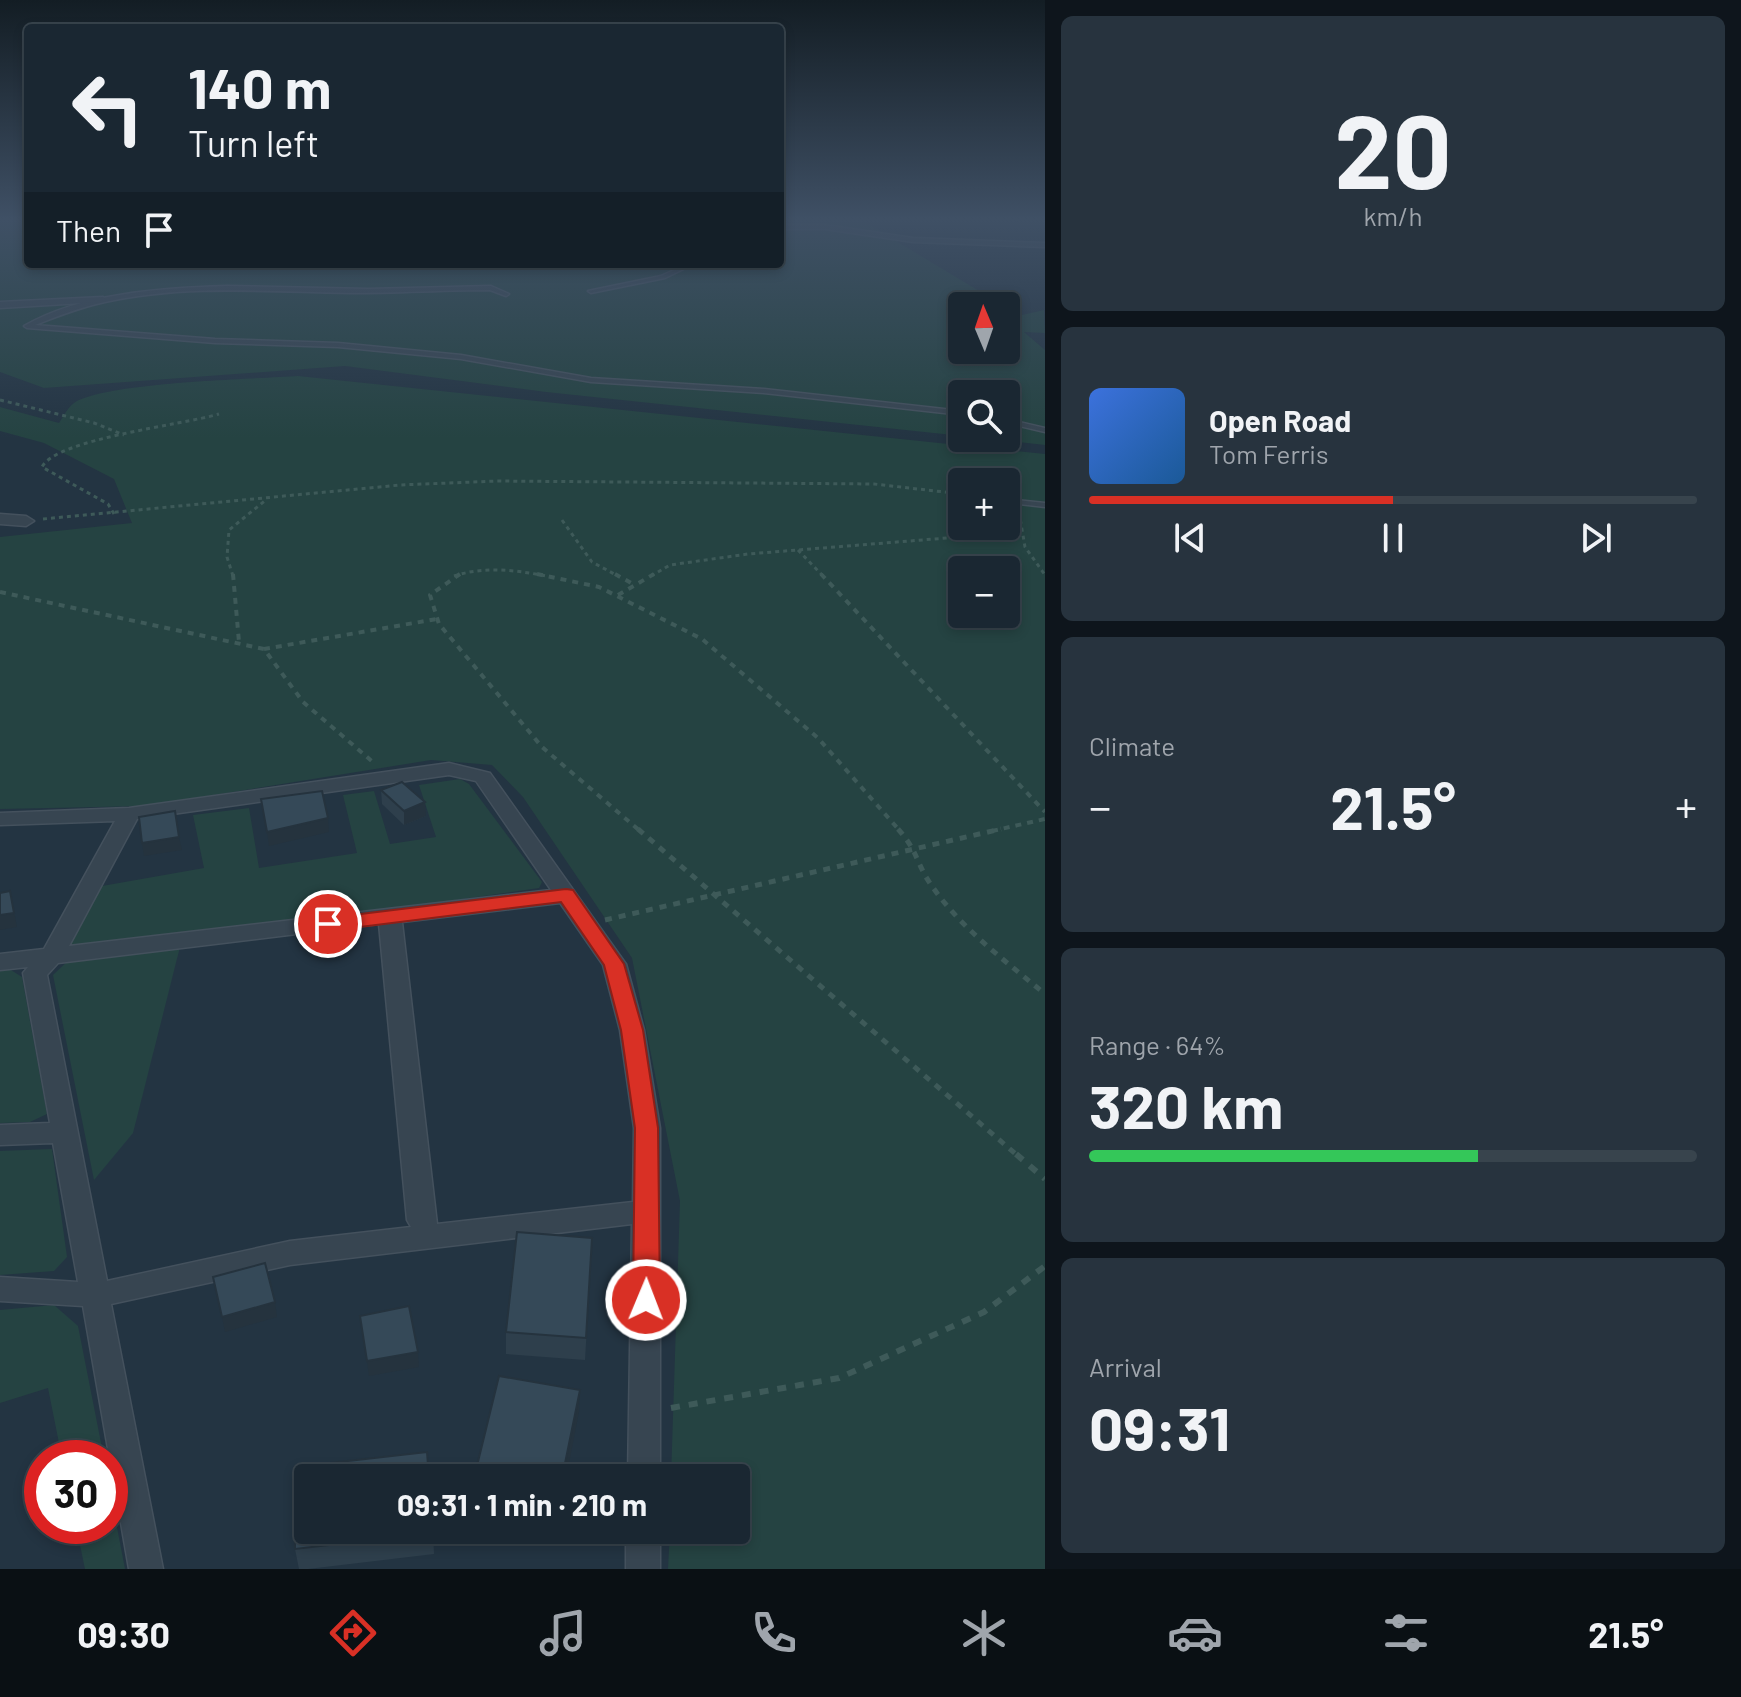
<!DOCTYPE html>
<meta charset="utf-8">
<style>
body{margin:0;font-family:Barlow,sans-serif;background:#27333e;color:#f1f3f6;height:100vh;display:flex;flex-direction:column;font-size:30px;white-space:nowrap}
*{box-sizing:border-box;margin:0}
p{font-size:26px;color:#9fa5ac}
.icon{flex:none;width:44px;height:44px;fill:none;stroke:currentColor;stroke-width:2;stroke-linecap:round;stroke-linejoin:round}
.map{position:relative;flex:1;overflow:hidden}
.panel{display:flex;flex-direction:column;gap:16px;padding:16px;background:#0e151c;width:696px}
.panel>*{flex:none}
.guide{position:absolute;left:24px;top:24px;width:760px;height:244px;border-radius:8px;box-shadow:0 4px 12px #0003,0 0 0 2px #38444d;background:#1a2732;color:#f1f3f6;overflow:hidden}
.needle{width:52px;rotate:358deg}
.controls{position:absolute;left:948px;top:292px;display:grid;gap:16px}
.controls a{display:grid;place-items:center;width:72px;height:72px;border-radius:8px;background:#1a2732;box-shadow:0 4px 12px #0003,0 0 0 2px #38444d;font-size:40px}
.speed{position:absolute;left:24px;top:1440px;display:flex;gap:16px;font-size:40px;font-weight:700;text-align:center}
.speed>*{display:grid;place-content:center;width:104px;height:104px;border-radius:50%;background:#1a2732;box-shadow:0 4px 12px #0003,0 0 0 2px #38444d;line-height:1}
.speed .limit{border:12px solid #d22;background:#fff;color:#111}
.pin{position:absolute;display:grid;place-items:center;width:68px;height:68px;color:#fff;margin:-34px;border:4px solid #fff;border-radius:50%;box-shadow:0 2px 8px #0007}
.me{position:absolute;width:88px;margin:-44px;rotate:1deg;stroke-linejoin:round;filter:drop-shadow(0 0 6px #0008)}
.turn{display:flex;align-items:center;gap:28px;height:168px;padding:0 32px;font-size:36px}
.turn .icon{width:104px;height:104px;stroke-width:2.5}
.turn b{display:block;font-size:56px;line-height:68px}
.then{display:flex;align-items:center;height:76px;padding:0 32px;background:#0003;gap:16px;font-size:30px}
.big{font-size:60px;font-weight:700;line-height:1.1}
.panel .card{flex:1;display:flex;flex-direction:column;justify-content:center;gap:12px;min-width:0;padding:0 28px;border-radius:12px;background:#27333e}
.panel .dial{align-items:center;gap:0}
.dial b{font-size:104px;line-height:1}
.song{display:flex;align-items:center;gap:24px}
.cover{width:96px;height:96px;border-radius:12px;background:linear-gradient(135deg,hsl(220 70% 55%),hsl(210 70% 35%))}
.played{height:8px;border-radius:4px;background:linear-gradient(90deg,#d93025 50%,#38444d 50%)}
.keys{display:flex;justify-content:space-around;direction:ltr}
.heat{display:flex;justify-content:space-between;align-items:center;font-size:44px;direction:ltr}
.charge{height:12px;border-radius:6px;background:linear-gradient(90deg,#34c759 64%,#38444d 0)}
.trip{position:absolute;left:294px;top:1464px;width:456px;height:80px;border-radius:8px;background:#1a2732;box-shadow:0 4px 12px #0003,0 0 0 2px #38444d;font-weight:700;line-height:80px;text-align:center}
.menu{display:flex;height:128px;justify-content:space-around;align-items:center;background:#0a1014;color:#9fa5ac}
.menu .icon{width:56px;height:56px}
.menu .current{color:#d93025}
.menu b{font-size:36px;color:#f1f3f6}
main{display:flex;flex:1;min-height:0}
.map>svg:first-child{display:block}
</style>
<main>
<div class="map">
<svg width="1045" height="1569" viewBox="0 0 1045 1569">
<rect width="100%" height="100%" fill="#233442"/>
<g fill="#254342" fill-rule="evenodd">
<path d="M0 218H28V264H780V218H858L1004 306H962V350H1006V307L1022 315 1044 310 1045 333 1024 332 1045 350V445L983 438H1006V394H962V436L546 392 345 366 44 388 0 372Z"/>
<path d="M298 376 1045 454V1569H668L670 1530H736V1478H671L680 1201 632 958 523 797 492 765 431 760 146 806 0 809V537L132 523 114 479 44 443 0 431V407L59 423C63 417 68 407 74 403 104 382 256 379 298 376ZM962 482H1006V526H962ZM962 570H1006V614H962Z"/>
<path d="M460 779 469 784 542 882 539 888 392 909 70 946 102 886 204 868 193 815 249 808 259 868 357 853 343 795 374 791 390 844 436 837 419 785Z"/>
<path d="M180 947 133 1133 94 1180 53 975 70 959Z"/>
<path d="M0 967H6L22 977 47 1114 30 1122 0 1123Z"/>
<path d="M52 1149 67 1257 54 1271 0 1275V1151Z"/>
<path d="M54 1305 78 1326 104 1458H62L48 1388 0 1403V1310Z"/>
<path d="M110 1491 125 1569H85L76 1526H110Z"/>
</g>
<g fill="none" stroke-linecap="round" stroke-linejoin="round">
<defs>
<g id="lane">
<path d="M780 225H825L913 238 1045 243V247L913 242 825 229H780Z"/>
<path d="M687 264H694L665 278 591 293 588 291 661 276Z"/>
<path d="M227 286 368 289 491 286 509 294 506 296 490 290C445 290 400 293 355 293 272 292 187 284 105 302 81 307 58 316 35 325L215 339 338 343 461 355 591 378 764 389 962 411V415L764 393 591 382 461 359 338 347 215 343 27 328 24 326C81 293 162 288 227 286Z"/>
<path d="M1006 419 1045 428V432L1006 423Z"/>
<path d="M1016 500 1045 503V507L1019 504 1015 502Z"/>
</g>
<g id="street">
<path d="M103 297 105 299 99 302 0 308V302Z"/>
<path d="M0 514 26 516 34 521 26 526 0 524Z"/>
<path d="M449 763 490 773 626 964 644 1030 660 1128V1478H628L632 1224 290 1265 111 1304 163 1569H129L83 1306 0 1301V1277L78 1282 53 1143 0 1145V1125L50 1123 23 973 28 967 0 970V954L44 949 115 821 0 825V813L129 808ZM449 775 476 781 551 890 69 946 137 819ZM560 903 603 965 620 1030 634 1128 633 1202 437 1224 402 922ZM379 924 407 1220 411 1227 290 1241 107 1281 47 975 58 963Z"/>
<rect x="626" y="1530" width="34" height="39"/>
</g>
</defs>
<use href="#lane" stroke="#44515d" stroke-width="3"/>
<use href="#street" stroke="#44515d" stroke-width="3"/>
<g stroke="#3e5a59" stroke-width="3" stroke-dasharray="4 4" stroke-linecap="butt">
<path d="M0 400 94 423 124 435"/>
<path d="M1019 512 1025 547 1045 575"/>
<path d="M114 514 108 504 42 467C56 439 182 425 219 414"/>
<path d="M43 519 400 485 497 481 874 484 962 494"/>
<path d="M562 520 592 562 618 576"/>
<path d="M798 550 823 576"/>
<path d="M233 576 227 557 229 530 267 499"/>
<path d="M454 576C485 566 515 570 546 576"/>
<path d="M651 576 670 565 748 554 1021 532"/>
</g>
<g stroke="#3e5a59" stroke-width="4" stroke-dasharray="6 6" stroke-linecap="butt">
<path d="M233 574 239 642"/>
<path d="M460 574 430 595 439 624 542 747 640 831"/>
<path d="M537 574 599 587 702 639 818 738 900 831"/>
<path d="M615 574 633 584"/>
<path d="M821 574 1045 812"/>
<path d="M0 592 264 649 303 702 374 763"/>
<path d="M618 595 654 574"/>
<path d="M264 649 437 619"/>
<path d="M992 831 1045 819"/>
</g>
<g stroke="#3e5a59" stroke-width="5" stroke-dasharray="7 7" stroke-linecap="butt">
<path d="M638 829 1018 1156"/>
<path d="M898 829C915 848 915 857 926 877 955 924 1003 959 1045 994"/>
<path d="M605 920 1001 829"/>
</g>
<g stroke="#3e5a59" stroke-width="6" stroke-dasharray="9 9" stroke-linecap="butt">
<path d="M1016 1154 1045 1179"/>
<path d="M671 1408 839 1378 984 1312 1045 1266"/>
</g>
<use href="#lane" fill="#374551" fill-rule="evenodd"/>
<use href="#street" fill="#374551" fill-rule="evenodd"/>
</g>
<g fill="#2e3f4c">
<path d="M381 790 426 816 404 825 382 804Z"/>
<path d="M591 1260 585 1360 506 1354V1332Z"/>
<path d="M433 1530 434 1554 308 1569H299L295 1549Z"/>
<path d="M498 1530H556L554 1541Z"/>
</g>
<g fill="#25333e">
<path d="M425 802 426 816 404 825V811Z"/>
<path d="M328 818 329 832 269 846 267 832Z"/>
<path d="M179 837 182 850 144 856 142 843Z"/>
<path d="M10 891 17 927 0 930V915Z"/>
<path d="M275 1302 277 1317 225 1332 222 1317Z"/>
<path d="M418 1352 419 1367 369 1376 367 1361Z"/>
<path d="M580 1390 579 1412 566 1478H562Z"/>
</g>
<g fill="#354958" stroke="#25333e" stroke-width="2">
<path d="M402 782 425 802 404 811 381 790Z"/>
<path d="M322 791 328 818 267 832 261 799Z"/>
<path d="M175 811 179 837 142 843 139 817Z"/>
<path d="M10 891 14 913 0 915V893Z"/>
<path d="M517 1232 592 1238 586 1338 506 1332Z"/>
<path d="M265 1263 275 1302 222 1317 213 1277Z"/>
<path d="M409 1306 418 1352 367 1361 360 1316Z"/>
<path d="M499 1376 580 1390 562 1478H474Z"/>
<path d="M427 1452 429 1478H308V1530H433V1533L295 1549V1467Z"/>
</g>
<linearGradient id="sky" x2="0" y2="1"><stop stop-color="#131d24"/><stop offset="0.5" stop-color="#3f5065"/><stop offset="1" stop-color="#3f5065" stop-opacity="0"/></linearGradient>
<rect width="1045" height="438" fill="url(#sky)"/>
<path fill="#d93025" stroke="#8d1f18" stroke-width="2" d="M566 889 573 890 624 964 643 1030 658 1128 660 1300 656 1308 646 1311 637 1308 633 1300 635 1128 621 1030 604 965 561 902 328 931 318 924 328 918Z"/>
</svg>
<div class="controls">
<a><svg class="needle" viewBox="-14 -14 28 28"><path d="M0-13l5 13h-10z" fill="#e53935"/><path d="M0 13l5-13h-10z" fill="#9fa5ac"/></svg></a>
<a><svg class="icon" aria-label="search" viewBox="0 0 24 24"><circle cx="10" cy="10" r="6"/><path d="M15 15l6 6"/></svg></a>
<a>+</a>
<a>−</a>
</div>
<div class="speed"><div class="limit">30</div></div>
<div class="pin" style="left:328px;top:924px;background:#d93025"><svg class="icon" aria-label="arrive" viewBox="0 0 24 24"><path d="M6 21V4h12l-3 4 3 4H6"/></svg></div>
<svg class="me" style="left:646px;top:1300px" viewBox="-20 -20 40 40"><circle r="17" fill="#d93025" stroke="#fff" stroke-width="3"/><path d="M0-11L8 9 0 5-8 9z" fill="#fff"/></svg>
<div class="trip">09:31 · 1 min · 210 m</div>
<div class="guide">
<div class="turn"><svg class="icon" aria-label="left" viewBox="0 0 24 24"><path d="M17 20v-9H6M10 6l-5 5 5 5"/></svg><div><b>140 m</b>Turn left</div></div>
<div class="then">Then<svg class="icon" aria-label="arrive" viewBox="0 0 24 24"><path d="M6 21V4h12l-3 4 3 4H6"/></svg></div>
</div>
</div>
<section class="panel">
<div class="card dial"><b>20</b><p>km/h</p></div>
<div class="card">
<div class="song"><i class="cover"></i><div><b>Open Road</b><p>Tom Ferris</p></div></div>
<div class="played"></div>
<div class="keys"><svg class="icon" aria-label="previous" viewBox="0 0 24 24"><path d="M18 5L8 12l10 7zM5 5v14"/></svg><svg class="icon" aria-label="pause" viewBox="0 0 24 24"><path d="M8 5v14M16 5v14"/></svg><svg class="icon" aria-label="next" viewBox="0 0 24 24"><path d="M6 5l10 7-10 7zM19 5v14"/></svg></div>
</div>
<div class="card"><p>Climate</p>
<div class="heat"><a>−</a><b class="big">21.5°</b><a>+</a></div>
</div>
<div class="card"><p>Range · 64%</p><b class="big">320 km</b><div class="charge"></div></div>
<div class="card"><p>Arrival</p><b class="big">09:31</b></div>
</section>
</main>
<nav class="menu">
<b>09:30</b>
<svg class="icon current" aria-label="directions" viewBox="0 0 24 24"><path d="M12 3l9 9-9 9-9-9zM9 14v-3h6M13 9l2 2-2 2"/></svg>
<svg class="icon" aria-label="music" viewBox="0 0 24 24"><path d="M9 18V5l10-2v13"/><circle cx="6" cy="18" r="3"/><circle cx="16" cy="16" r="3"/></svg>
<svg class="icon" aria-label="phone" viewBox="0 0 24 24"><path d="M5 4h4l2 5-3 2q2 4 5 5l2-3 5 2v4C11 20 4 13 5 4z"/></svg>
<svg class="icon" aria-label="climate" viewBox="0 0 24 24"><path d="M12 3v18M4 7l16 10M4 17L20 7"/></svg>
<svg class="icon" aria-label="car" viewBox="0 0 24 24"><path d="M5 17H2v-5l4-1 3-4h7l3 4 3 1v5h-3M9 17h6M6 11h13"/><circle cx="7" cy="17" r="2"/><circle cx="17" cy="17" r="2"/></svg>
<svg class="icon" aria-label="filters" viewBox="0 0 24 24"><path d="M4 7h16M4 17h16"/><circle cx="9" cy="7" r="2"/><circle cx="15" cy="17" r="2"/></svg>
<b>21.5°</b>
</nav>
